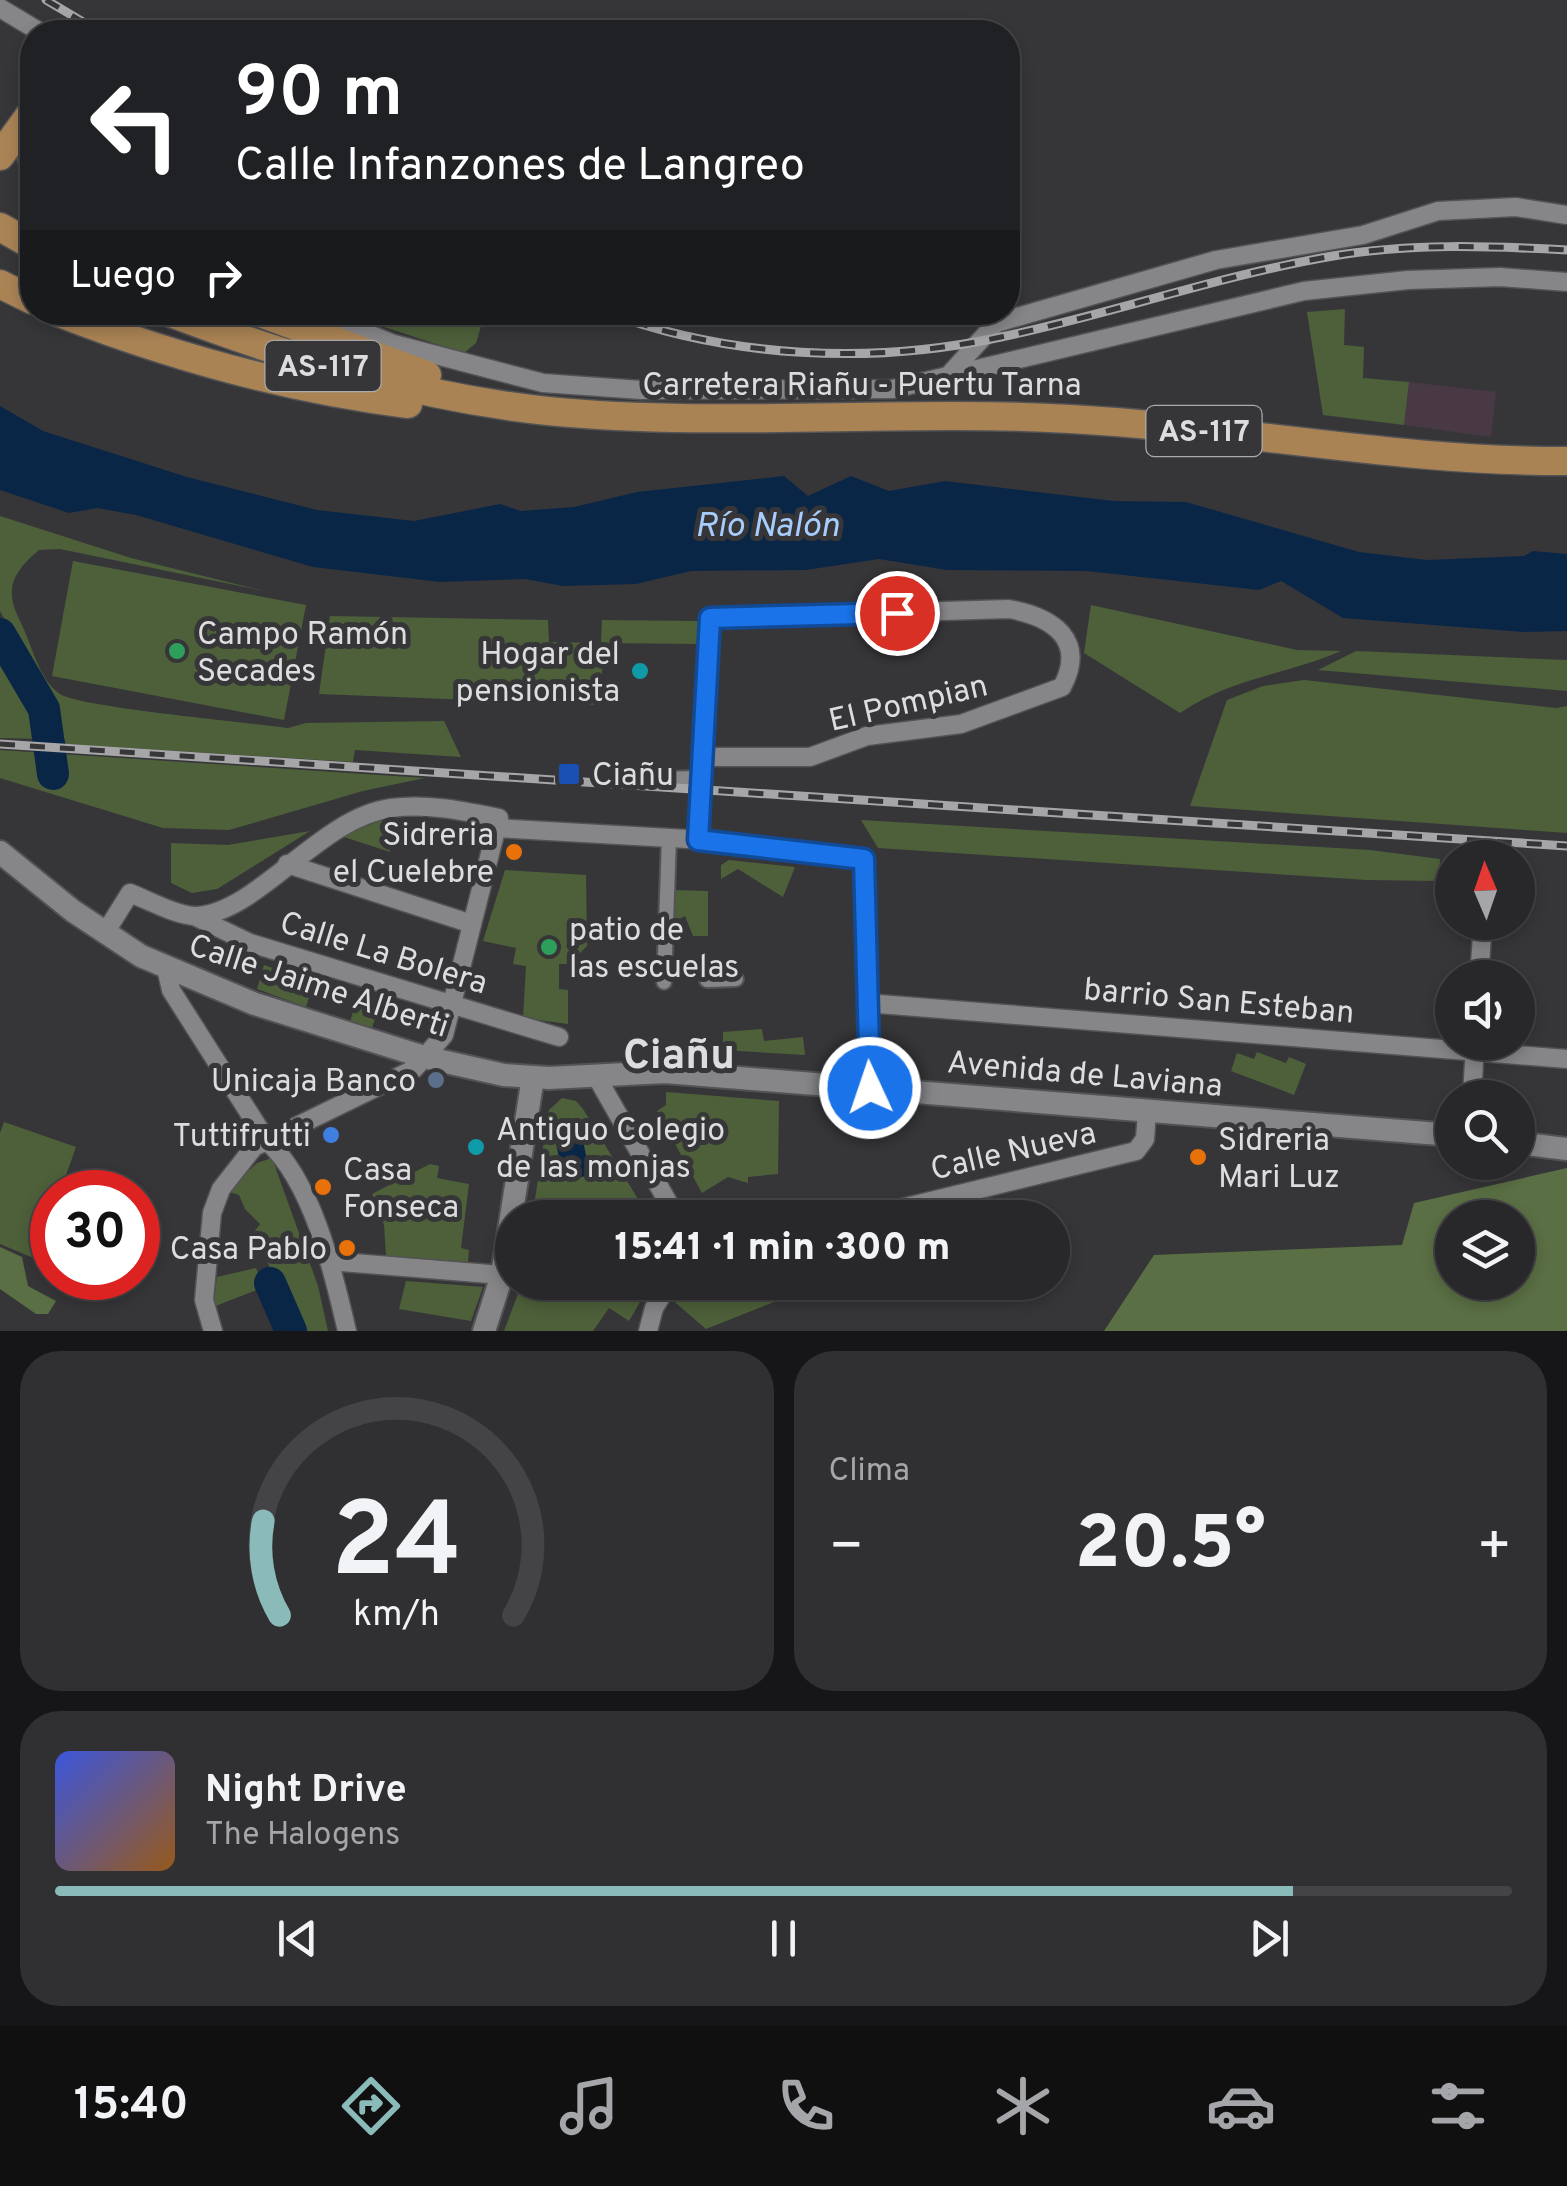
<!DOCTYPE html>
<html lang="es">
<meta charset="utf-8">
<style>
body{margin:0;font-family:Overpass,sans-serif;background:#303033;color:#f1f3f6;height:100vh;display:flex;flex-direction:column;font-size:38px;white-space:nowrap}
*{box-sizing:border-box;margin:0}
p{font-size:32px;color:#a5a6a9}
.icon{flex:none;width:55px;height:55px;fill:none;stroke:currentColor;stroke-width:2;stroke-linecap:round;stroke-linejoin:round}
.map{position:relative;height:1331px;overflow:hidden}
.panel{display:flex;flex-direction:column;gap:20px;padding:20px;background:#161618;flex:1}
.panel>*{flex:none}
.banner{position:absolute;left:20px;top:20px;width:1000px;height:305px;border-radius:40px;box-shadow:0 5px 15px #0003,0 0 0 2px #444447;background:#202124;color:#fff;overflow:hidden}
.needle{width:65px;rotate:358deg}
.controls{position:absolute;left:1435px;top:840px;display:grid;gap:20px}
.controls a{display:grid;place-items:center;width:100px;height:100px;border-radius:50%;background:#28282b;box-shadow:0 5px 15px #0003,0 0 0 2px #444447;font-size:50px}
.speed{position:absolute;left:30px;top:1170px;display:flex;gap:20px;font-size:50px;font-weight:700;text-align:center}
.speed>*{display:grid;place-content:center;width:130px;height:130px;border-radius:50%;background:#28282b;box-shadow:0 5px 15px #0003,0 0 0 2px #444447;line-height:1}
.speed .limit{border:15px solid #d22;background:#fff;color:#111}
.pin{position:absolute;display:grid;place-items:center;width:85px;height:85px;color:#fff;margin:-42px;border:5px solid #fff;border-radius:50%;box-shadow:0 2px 10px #0007}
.me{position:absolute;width:110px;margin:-55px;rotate:357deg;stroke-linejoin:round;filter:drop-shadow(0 0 8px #0008)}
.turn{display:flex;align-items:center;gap:35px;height:210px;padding:0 50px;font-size:45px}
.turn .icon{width:130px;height:130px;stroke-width:2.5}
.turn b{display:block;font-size:70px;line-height:85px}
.then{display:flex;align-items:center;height:95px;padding:0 50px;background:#0003;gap:20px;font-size:38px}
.big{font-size:75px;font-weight:800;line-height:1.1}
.panel .tile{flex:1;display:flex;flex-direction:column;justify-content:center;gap:15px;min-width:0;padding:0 35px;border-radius:40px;background:#303033}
.panel .dial{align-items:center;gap:0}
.dial svg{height:260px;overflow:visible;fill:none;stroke:#444447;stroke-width:7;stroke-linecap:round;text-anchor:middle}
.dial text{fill:#f1f3f6;stroke:none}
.song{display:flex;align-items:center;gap:30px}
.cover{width:120px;height:120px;border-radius:15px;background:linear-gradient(135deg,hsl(230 70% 55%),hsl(30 70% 35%))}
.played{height:10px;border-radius:5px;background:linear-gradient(90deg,#8bbbb9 85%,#444447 85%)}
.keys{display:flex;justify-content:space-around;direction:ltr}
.heat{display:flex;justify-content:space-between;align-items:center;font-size:55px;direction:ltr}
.panel .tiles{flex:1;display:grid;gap:20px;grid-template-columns:1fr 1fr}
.tile:last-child{grid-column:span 2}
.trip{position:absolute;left:495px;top:1200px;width:575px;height:100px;border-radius:50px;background:#28282b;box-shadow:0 5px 15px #0003,0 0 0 2px #444447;font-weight:800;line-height:100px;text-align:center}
.tabs{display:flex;height:160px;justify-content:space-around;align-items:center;background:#101011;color:#a5a6a9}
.tabs .icon{width:70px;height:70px}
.tabs .selected{color:#8bbbb9}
.tabs b{font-size:45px;color:#f1f3f6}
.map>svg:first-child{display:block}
</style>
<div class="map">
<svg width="1567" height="1331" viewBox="0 0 1567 1331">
<rect width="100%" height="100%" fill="#363639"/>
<path fill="#493945" d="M1409 382 1496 392 1491 437 1404 425Z"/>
<g fill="#4d603a">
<path d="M1345 309 1344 345 1364 347 1363 378 1409 382 1404 425 1323 415 1307 312Z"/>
<path d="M341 313H485L476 343 464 353Z"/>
<path d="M0 516 131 558 264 591 60 549 39 550C12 573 4 589 20 621 32 644 38 679 60 694 78 707 253 723 288 728L306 723 444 721 461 757 355 750 353 762 66 744 53 706 0 611Z"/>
<path d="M73 561 306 605 284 720 52 676Z"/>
<path d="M1091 605 1297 650 1341 651C1286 675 1230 678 1180 713L1084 653Z"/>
<path d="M330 616 548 620 549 642 601 643 602 620 698 621V644L602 643V705L319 694Z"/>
<path d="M0 644 39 715V739L0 738Z"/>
<path d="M1356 651 1567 660V691L1318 670Z"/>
<path d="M1304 680 1556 708 1567 706V833L1190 806 1227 700 1263 686Z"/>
<path d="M0 750 425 778 363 791 229 830 163 828 0 778Z"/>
<path d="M392 816 390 852 341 836Z"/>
<path d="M861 820 1370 850 1440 859 1439 881 1367 880 878 848Z"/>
<path d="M310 831 217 889 192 893 171 883V843L228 845Z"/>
<path d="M729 860 795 867 783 897 738 869 721 879V865Z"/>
<path d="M505 870 586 875 587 946 569 964H559V989L568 990V1024L523 1018 526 966 513 964 516 948 483 941Z"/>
<path d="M673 890 708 891V936H693L685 916 679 919 680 929H674Z"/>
<path d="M264 965 314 982 306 1007 257 989Z"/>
<path d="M359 991 383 998 371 1030 350 1022Z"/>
<path d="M762 1029 764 1041 803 1037 805 1055 723 1050V1032Z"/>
<path d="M1257 1052 1286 1063 1289 1057 1306 1064 1294 1095 1231 1071 1237 1053 1254 1059Z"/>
<path d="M666 1092 779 1101 778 1174 748 1177V1183L728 1177 702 1193 657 1111 666 1105Z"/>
<path d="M562 1098 576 1101 583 1109 649 1217 532 1218 549 1110Z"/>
<path d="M4 1122 76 1147 60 1192H52V1213L36 1259 0 1244V1133Z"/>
<path d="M272 1158 318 1286 328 1331H298L254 1232 260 1224 245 1209 239 1195 226 1191 257 1163Z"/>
<path d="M430 1164 439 1166 437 1178 469 1184 461 1248 469 1250 468 1262 386 1256 384 1225 372 1194Z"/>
<path d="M256 1268 264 1287 213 1307 217 1277Z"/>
<path d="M406 1281 483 1287 471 1321 399 1309Z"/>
<path d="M681 1282 785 1283 789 1296 706 1329 671 1299Z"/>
<path d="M522 1283V1282L651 1283 629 1321 609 1308 593 1331H504Z"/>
</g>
<g fill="#5a6f44" fill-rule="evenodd">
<path d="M1567 1168V1331H1104L1154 1255 1402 1245 1414 1203ZM1452 1218H1518V1282H1452Z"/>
<path d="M0 1247 22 1257 28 1286 56 1301 48 1314H36L0 1289Z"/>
</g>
<g fill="#0a2647">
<path d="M0 406 43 431 187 477 317 510 414 521 500 504 521 511 574 507 637 492 784 476 808 496 851 476 889 491 945 481 1114 501 1186 502 1359 552 1427 560 1524 556 1533 551 1567 554V631L1523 632 1343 618 1281 581 1259 590 1087 571 947 570 879 559 806 570 691 571 636 584 563 586 525 579 440 582 313 567 136 515 97 508 69 513 0 490Z"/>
<path d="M579 1121 590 1175 564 1181 552 1125Z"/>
</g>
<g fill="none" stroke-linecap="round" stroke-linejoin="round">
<g stroke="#0a2647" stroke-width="32">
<path d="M0 634 44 709 53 774"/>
<path d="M270 1283 291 1331"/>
</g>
<defs>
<g id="pedestrian">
<path d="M645 779 703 778"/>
<path d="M707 980 736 979"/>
<path d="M664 982 669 838"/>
</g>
<g id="minor">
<path d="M0 8 40 32"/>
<path d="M315 312 394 344 543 383 641 390 893 389 1304 291 1408 280 1500 277 1567 282"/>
<path d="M948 376 996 323 1216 260 1363 235 1438 211 1516 207 1567 215"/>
<path d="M496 828 705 840 864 859 870 1087"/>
<path d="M697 840 710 618 1009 609C1053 617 1087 640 1062 687L961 724 867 736 810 757H706"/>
<path d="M287 864 472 924"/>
<path d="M194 916 250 943 559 1037"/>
<path d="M105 933 130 893C148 900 177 916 196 916 258 913 319 818 391 808 427 803 464 811 499 818L444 1035 414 1069 254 1147 221 1189 212 1213 204 1300 213 1331"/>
<path d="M166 968 171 990 267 1141C313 1183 333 1271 347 1331"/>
<path d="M1479 978 1483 922"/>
<path d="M866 1003 1567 1059"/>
<path d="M595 1074 677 1218"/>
<path d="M1472 1098 1475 1043"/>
<path d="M861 1218 1136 1151 1145 1139 1147 1111"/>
<path d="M329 1261 502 1275"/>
<path d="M648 1331 654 1308 670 1282"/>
</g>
<g id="tertiary">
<path d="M0 852 73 911 141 956 255 1004 424 1057 504 1075 549 1078 665 1072 1452 1135"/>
<path d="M1518 1143 1567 1149"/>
<path d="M484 1331 502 1275 533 1077"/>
</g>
<g id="primary">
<path d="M32 113V158"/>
<path d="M0 156 32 112"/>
<path d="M0 227 32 245"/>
<path d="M0 284 32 300"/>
<path d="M57 312C170 356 287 389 408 404"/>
<path d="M168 312C292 359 416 397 548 411 721 428 896 409 1070 419 1236 428 1400 462 1567 461"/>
<path d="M258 312 427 375"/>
</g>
</defs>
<use href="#pedestrian" stroke="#535355" stroke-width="18"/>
<use href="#minor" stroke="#535355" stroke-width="21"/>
<use href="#tertiary" stroke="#535355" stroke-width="26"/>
<use href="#primary" stroke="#535355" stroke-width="31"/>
<use href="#pedestrian" stroke="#868588" stroke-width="14"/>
<use href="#minor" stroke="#868588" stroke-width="18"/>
<use href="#tertiary" stroke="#868588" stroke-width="22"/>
<use href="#primary" stroke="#aa8355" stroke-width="28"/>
<defs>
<g id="rail">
<path d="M46 0 100 32"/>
<path d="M605 312C730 358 871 365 1001 337 1112 314 1220 275 1333 256 1410 243 1489 246 1567 250"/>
<path d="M0 744 1567 846"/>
</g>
</defs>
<use href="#rail" stroke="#a6a6a8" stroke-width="9"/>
<use href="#rail" stroke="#363639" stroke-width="5" stroke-dasharray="15" stroke-linecap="butt"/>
</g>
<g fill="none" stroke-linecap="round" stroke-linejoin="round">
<defs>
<path id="route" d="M870 1088 864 859 698 840 710 618 897 613"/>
</defs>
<use href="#route" stroke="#114b97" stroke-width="25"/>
<use href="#route" stroke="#1a73e8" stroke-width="18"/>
</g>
<g fill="#2e9e5b" stroke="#363639" stroke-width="4">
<circle cx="177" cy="651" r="10"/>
<circle cx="549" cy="947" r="10"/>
</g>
<g fill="#0f9aa8" stroke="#363639" stroke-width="4">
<circle cx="640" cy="671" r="10"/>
<circle cx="476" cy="1147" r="10"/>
</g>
<rect fill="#1a4fb4" stroke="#363639" stroke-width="4" x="557" y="762" width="24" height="24" rx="5"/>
<g fill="#e8710a" stroke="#363639" stroke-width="4">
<circle cx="514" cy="852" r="10"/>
<circle cx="1198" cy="1157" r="10"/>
<circle cx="323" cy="1187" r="10"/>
<circle cx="347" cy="1248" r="10"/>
</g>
<circle fill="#5c6f8a" stroke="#363639" stroke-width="4" cx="436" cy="1080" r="10"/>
<circle fill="#3f7fe0" stroke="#363639" stroke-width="4" cx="331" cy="1135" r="10"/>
<g text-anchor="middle" stroke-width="10" stroke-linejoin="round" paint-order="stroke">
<g fill="#363639" stroke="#ababad" stroke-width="2.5">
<rect x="265.5" y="341" width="115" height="50" rx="8"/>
<rect x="1146.5" y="406" width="115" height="50" rx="8"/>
</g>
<g font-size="30" font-weight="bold" fill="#dddddf">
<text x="323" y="376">AS-117</text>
<text x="1204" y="441">AS-117</text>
</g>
<g font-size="32" fill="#dddddf" stroke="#363639">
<text x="862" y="395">Carretera Riañu - Puertu Tarna</text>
<text transform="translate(908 702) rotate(-13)" y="11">El Pompian</text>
<text transform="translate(384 952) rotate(17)" y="11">Calle La Bolera</text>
<text transform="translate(319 985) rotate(18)" y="11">Calle Jaime Alberti</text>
<text transform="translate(1219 1000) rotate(5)" y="11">barrio San Esteban</text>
<text transform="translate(1085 1073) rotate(5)" y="11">Avenida de Laviana</text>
<text transform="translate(1013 1150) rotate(-13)" y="11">Calle Nueva</text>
</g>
<g font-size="32" fill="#dddddf" stroke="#363639" text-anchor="start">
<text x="197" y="644">Campo Ramón<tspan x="197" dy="37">Secades</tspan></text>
<text x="620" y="664" text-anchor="end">Hogar del<tspan x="620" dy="37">pensionista</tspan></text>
<text x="592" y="785">Ciañu</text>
<text x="494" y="845" text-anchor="end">Sidreria<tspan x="494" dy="37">el Cuelebre</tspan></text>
<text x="569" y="940">patio de<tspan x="569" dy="37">las escuelas</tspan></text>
<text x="416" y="1091" text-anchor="end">Unicaja Banco</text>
<text x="496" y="1140">Antiguo Colegio<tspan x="496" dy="37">de las monjas</tspan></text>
<text x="311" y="1146" text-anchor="end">Tuttifrutti</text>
<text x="1218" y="1150">Sidreria<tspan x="1218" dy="37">Mari Luz</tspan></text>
<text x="343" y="1180">Casa<tspan x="343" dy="37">Fonseca</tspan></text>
<text x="327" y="1259" text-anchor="end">Casa Pablo</text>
</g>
<g font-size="35" font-style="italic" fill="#a7cdfe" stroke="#363639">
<text x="767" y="536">Río Nalón</text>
</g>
<g font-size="42" font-weight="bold" fill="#dddddf" stroke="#363639">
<text x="679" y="1068">Ciañu</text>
</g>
</g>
</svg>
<div class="controls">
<a><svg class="needle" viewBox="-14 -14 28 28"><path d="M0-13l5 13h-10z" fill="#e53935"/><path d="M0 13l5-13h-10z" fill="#a5a6a9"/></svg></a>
<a><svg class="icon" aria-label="sound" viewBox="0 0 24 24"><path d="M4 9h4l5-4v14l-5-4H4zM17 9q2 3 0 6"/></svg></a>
<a><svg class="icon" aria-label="search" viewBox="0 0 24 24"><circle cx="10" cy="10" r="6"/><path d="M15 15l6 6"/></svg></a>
<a><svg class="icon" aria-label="layers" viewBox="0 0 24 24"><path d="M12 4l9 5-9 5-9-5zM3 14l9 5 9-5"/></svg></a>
</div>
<div class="speed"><div class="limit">30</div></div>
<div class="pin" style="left:897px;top:613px;background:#d93025"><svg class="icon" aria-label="arrive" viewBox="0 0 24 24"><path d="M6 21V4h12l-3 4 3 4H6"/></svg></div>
<svg class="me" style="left:870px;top:1088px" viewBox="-20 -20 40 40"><circle r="17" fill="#1a73e8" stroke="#fff" stroke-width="3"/><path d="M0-11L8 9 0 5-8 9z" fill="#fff"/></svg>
<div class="trip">15:41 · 1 min · 300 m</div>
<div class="banner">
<div class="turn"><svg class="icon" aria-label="left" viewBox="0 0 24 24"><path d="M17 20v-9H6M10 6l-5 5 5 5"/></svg><div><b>90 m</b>Calle Infanzones de Langreo</div></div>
<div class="then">Luego<svg class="icon" aria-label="right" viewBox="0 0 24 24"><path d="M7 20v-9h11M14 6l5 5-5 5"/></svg></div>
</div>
</div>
<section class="panel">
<div class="tiles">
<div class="tile dial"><svg viewBox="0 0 100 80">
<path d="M14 69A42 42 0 1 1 86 69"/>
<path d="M14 69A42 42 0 0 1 9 40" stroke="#8bbbb9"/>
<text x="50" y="56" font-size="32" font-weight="700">24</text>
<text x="50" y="72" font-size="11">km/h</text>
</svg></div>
<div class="tile"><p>Clima</p>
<div class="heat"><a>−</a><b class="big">20.5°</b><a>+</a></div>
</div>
<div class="tile">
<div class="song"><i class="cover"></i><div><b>Night Drive</b><p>The Halogens</p></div></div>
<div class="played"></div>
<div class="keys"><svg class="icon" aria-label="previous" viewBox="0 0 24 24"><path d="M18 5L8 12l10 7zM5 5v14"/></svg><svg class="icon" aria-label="pause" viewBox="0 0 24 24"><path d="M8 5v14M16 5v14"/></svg><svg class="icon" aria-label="next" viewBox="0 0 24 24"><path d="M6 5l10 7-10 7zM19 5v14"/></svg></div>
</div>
</div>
</section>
<nav class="tabs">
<b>15:40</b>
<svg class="icon selected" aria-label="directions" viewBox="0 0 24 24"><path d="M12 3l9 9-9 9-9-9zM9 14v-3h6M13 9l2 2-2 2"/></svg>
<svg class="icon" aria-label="music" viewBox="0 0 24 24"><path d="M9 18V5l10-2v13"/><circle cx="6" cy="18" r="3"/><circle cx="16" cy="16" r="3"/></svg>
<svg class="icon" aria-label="phone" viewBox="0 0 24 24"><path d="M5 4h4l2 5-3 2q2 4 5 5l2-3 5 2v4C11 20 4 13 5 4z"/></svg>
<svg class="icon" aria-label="climate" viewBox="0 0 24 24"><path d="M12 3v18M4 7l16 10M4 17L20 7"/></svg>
<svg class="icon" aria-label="car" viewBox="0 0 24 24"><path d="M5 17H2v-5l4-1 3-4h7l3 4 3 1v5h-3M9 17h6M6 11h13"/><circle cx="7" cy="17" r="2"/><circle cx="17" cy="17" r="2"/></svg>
<svg class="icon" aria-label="filters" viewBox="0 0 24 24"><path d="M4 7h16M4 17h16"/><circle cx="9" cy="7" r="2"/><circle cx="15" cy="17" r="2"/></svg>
</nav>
